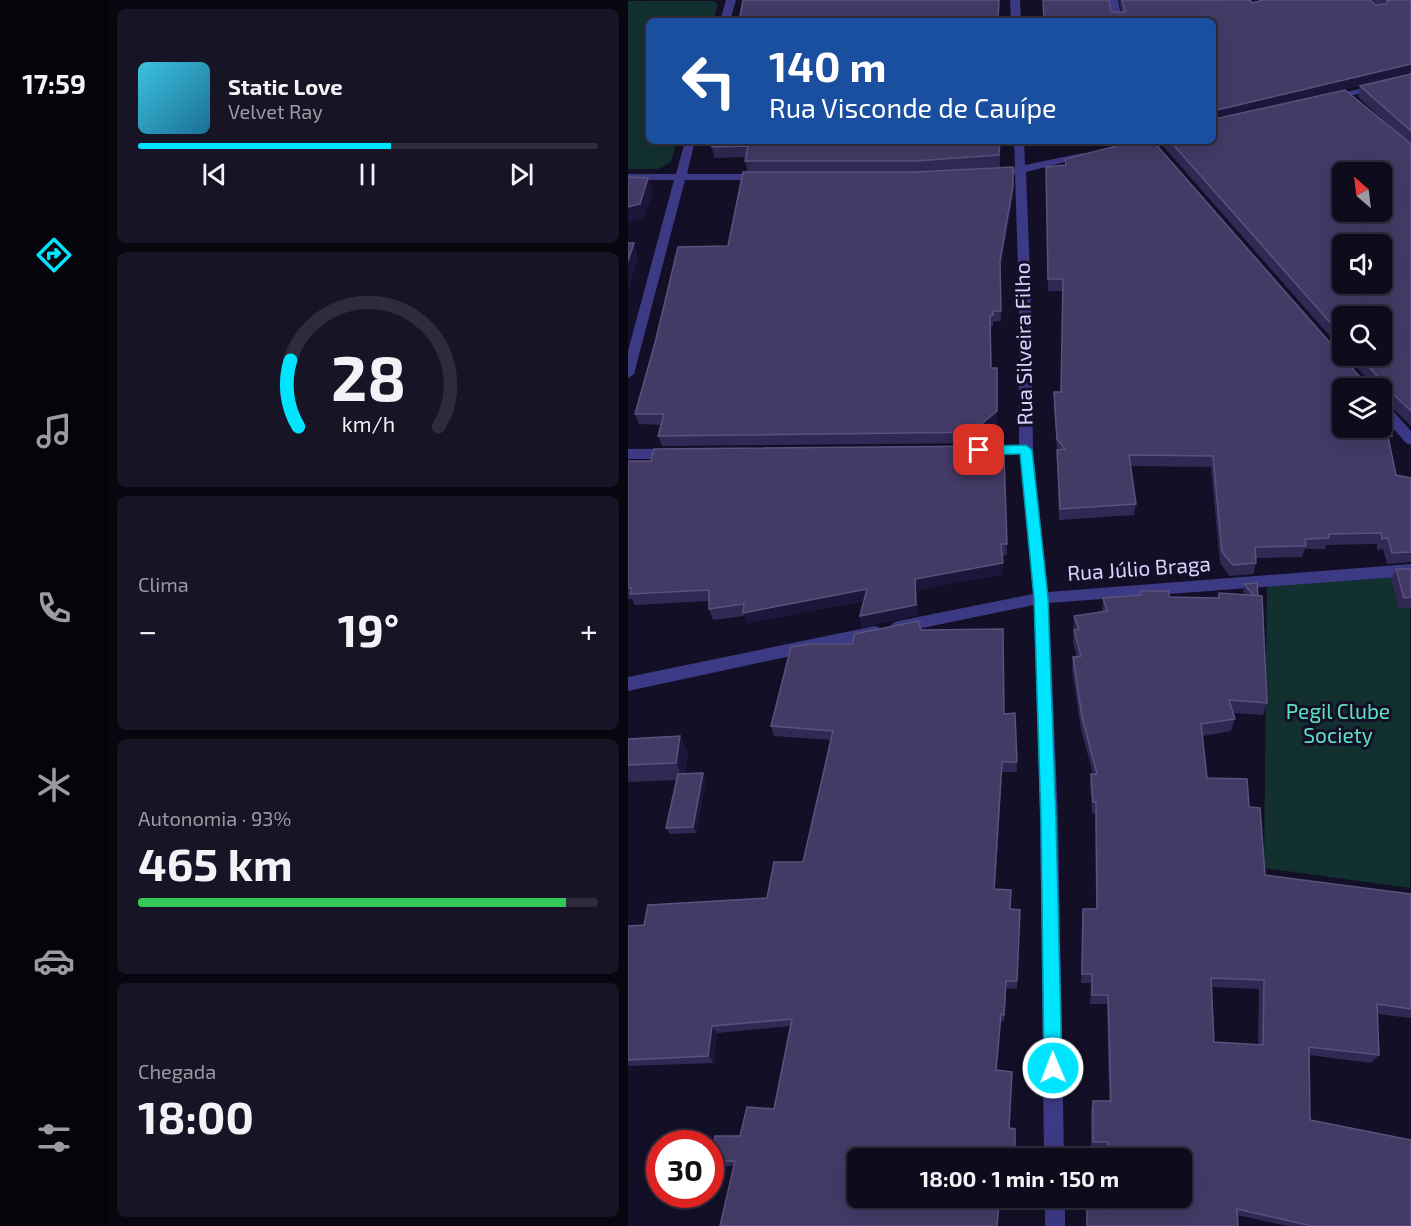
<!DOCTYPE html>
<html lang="pt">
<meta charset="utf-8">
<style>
body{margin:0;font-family:"Exo 2",sans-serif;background:#171425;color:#f1f3f6;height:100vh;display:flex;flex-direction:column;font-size:22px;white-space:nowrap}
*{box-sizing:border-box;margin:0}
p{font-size:20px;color:#9b9ba3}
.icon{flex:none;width:33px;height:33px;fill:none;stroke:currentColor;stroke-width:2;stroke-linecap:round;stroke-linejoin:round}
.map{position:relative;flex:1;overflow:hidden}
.panel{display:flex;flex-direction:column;gap:9px;padding:9px;background:#08060f;width:520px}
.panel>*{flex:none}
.guide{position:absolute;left:18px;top:18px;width:570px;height:126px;border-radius:9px;box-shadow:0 6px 24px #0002,0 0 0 2px #2e2b3b;background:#1a4fa0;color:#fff;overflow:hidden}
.needle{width:39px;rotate:332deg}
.tools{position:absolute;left:704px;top:162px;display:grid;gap:12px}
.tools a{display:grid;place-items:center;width:60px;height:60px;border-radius:9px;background:#0e0b1c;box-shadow:0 6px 24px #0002,0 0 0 2px #2e2b3b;font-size:30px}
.speed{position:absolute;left:18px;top:1130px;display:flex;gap:12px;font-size:30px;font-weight:700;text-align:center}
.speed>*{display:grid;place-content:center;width:78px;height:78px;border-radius:50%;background:#0e0b1c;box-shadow:0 6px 24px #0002,0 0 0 2px #2e2b3b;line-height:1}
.speed .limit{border:9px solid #d22;background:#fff;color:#111}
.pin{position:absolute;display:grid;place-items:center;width:51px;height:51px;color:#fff;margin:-26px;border-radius:12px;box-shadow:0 3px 9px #0006}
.me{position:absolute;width:66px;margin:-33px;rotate:359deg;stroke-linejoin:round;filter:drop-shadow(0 0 4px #0008)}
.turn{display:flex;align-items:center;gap:21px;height:126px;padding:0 24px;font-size:27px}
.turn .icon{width:78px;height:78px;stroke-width:2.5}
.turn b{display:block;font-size:42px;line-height:51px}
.big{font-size:45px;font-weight:700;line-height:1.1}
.panel .tile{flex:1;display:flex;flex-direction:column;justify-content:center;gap:9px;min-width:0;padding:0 21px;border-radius:9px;background:#171425}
.panel .dial{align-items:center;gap:0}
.dial svg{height:156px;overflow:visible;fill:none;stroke:#2e2b3b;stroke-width:7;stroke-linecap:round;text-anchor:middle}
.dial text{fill:#f1f3f6;stroke:none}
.song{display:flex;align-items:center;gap:18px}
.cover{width:72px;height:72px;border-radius:9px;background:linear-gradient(135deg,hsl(190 70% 55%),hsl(200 70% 35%))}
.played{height:6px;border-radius:3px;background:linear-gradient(90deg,#00e5ff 55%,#2e2b3b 55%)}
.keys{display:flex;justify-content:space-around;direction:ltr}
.heat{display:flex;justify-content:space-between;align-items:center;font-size:33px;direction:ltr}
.charge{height:9px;border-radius:4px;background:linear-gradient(90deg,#34c759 93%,#2e2b3b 0)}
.trip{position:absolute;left:219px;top:1148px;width:345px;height:60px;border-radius:9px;background:#0e0b1c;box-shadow:0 6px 24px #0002,0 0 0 2px #2e2b3b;font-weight:700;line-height:60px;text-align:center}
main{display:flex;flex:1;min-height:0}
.tab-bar{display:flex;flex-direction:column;width:108px;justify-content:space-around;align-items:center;background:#06040b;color:#9b9ba3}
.tab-bar .icon{width:42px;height:42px}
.tab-bar .selected{color:#00e5ff}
.tab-bar b{font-size:27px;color:#f1f3f6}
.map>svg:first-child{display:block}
</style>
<main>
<nav class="tab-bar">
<b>17:59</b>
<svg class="icon selected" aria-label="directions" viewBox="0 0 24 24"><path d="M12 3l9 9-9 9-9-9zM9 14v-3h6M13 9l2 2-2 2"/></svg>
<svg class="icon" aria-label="music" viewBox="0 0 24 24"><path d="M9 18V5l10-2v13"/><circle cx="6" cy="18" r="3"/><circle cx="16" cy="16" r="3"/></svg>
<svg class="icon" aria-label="phone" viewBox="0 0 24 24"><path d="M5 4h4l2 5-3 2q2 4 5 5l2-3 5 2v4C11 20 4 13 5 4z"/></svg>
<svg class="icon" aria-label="climate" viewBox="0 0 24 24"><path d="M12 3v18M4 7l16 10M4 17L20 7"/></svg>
<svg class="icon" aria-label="car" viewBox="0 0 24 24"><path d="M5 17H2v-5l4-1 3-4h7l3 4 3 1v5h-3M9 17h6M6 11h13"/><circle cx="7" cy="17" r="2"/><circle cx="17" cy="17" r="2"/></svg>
<svg class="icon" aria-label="filters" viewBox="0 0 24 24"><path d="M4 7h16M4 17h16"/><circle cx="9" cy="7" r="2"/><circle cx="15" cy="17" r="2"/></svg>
</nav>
<section class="panel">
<div class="tile">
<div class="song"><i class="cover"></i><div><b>Static Love</b><p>Velvet Ray</p></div></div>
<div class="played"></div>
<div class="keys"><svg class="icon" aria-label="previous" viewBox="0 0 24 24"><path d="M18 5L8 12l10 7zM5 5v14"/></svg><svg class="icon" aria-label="pause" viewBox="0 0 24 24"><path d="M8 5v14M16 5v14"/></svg><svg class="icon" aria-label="next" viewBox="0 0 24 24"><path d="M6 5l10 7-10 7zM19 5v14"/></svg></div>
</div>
<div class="tile dial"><svg viewBox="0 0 100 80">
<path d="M14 69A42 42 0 1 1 86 69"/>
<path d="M14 69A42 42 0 0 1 10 35" stroke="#00e5ff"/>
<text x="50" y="56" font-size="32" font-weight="700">28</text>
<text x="50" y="72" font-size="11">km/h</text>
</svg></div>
<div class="tile"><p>Clima</p>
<div class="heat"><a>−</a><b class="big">19°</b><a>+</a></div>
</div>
<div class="tile"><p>Autonomia · 93%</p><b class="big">465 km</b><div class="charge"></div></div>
<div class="tile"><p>Chegada</p><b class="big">18:00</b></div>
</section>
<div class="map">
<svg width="783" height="1226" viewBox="0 0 783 1226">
<rect width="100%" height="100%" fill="#130f26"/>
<g fill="#12302f">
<path d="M0 1H84L90 4 85 21H21V141H49L43 162 31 169H0Z"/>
<path d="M782 573V888L636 868 639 583Z"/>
</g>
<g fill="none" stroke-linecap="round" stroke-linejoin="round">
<g fill="#3d3a85" fill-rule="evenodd">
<path d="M98 0H108L102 21H92Z"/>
<path d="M382 0H392L393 21H383Z"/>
<path d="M480 0H490L494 21H484Z"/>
<path d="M783 76V82L704 100 699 97Z"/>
<path d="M57 141H67L59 174H133L138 177 133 180H57L6 374 0 378V351L46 180H0V174H48Z"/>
<path d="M386 141H396L397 165 455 153 460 156 398 172 403 300 405 450 420 592 783 564V576L421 603 430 820 436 1158H416L412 820 406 605 270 633 265 631 262 627 265 623 270 621 405 594 392 455H353L346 450 353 445H391V300L387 174 382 175 377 172 387 168Z"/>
<path d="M753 401 758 403 783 431V445L778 443 753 414Z"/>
<path d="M0 449H44L51 454 44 459H0Z"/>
<path d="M247 626 252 628 255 632 252 636 247 638 0 691V677Z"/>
<rect x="417" y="1197" width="20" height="29"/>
</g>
</g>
<g fill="#312854" fill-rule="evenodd">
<path d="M415 0H481L483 12H493L491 0H742L748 5H750L744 0H783V74L713 90 775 138 730 97 732 86 783 74V426L753 397V388H745L746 387 719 356H753L714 316V350L534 145 535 141H585V21H415Z"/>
<path d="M372 141V167L325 170 385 197 372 271 373 321 365 322V326L362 327 363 368 369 422 357 432 358 443 34 446 30 436 33 425 11 424 7 414 100 246 120 172 117 161 118 157 86 158 84 147Z"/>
<path d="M437 159 761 443 768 475 783 478V562L759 564 755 549 749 550V544L698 545 697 549H677L674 557 628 558V563L625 574 602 576 592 563 583 467 502 466 508 504 506 515 431 520 429 451 426 404V392H433L435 291H420L418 179V167L437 165Z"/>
<path d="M376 456 379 555 374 556 375 574 288 590 290 615 234 627 232 616 236 601 119 623 116 616 85 620 81 609V601L7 605 4 599H0V461Z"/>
<path d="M768 569H783V608H771L763 580Z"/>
<path d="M629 583 639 703 635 715 605 713 607 719 603 731 575 736 579 778 621 807 637 875 783 894V1018L749 1014 751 1055 743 1063 681 1055 682 1120 783 1226H659L609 1215 610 1226H458V1214L459 1209 478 1210V1197H554V1158H478V1148H463V1108L465 1101H481L479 1004H462L463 983H453L454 918 455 909H468L467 814 464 813 462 785 463 774H465L453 729 444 670 445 657H449L445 643 446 616 474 612 475 598 512 595V591L541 597 590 598 591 593 618 595 615 591 616 584ZM584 987 631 989 630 1045 586 1042Z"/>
<path d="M293 630 376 714 387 713 389 772H374L367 889 383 909 392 910 389 989 378 988 376 1022 373 1021 369 1070 384 1072 381 1128 387 1197V1210L371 1209 105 1166 90 1167 84 1162 112 1136 146 1109 162 1026 89 1033 86 1063 0 1066V926L16 925 139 898 175 862 203 740 146 736 143 726 224 644Z"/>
<path d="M0 739 60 752 57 774 78 779 68 833 42 834 38 828 48 780 0 782Z"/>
</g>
<g fill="#1d163a">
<path d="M617 0H639L617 6Z"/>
<path d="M783 64 782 74 585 121V111Z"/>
<path d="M20 178 25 192 16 218 0 223V207Z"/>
<path d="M385 186V197L372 272V261Z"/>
<path d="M6 243 10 257 0 291V261Z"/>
<path d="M369 368V422L356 432 352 425Z"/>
<path d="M375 563V574L288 590 290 615 234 627 232 616 287 579Z"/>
<path d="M239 589 241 600 119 623 115 613Z"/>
<path d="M52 736 60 752 56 779 48 763Z"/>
<path d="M374 762V772L366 897V889Z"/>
<path d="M75 773 78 779 68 833 65 827Z"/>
<path d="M373 1014V1021L369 1076 368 1070Z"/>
<path d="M84 1026 89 1033 86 1063 80 1056Z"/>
</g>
<g fill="#433a66" stroke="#5a527e" stroke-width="1.5" fill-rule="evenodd">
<path d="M115 0H371L370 21H111Z"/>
<path d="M415 0H481L483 12H497L494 0H621L625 3 635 0H742L748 5 758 4 760 1 759 0H783V64L585 111V21H416Z"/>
<path d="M783 74V131L732 86Z"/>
<path d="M717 90 783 144V411L749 379V376L732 356H753V316H714V336L542 141H585V118L587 119ZM714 172H753V212H714ZM714 244H753V284H714Z"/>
<path d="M85 141H372L371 155 287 161H117L120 146 84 147Z"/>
<path d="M508 141H525L733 378 739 379 743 388H714V428H753V411L764 436 760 437 768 475 783 478V552L764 553 760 538 754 539 753 533 701 534V538L677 539 678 546 627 547 628 563 605 565 594 552 585 456 501 455 508 504 432 509 429 450 437 449 429 439 426 392H433L435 279H420L418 167 438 165 437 159Z"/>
<path d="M385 167V186L372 261 373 311H365V315L362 316 363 368H369V411L352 425 358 432 30 436 36 414H7L27 343 50 247 100 246 115 172H287Z"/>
<path d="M0 177 20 178 12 204 0 207Z"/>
<path d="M0 243H6L0 261Z"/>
<path d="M368 446 376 456 379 544H373L375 563 287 579 288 605 232 616 239 589 115 613 116 604 81 609V590L2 594 4 588H0V461H23L26 449Z"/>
<path d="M768 569H783V597L776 598Z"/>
<path d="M629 583 630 596H626L616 584Z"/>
<path d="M512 591H541V597L591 598V593L634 596 639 703 601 700 607 719 573 724 579 778 619 779 621 807 632 808 637 875 783 894V1009L749 1004 751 1055 681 1047 682 1120 783 1140V1226H684L609 1209 610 1226H459V1209L480 1210V1197H554V1158H480V1142H465V1101H483L480 995H464V974H454L455 909H469L468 802H465L463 774H469L454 717 445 657 453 656 446 630 451 629 446 616 479 611 475 598 513 595ZM583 978 636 980 635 1045 586 1042Z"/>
<path d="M290 621 293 630 375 629 376 714 387 713 389 762H374L366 889 383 890 382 909 392 910 389 981H378L376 1015 373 1014 368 1070 384 1072 381 1128 387 1129V1158H230V1197H387V1205L371 1204 369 1226H92L107 1161 84 1162 87 1136H112L119 1107 146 1109 164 1019 84 1026 80 1056 0 1060V926L16 925 20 905 139 898 146 862H175L205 731 143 726 163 647 181 644H224L227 634Z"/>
<path d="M52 736 48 763 0 765V739Z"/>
<path d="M75 773 65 827 38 828 50 774Z"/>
</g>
<path fill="#00e5ff" stroke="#0095a6" stroke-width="1.5" d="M398 445 404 450 420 598 428 820 434 1068 431 1074 425 1077 419 1074 416 1068 413 820 406 598 392 454 351 455 345 450 351 446Z"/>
<g text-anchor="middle" stroke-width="6" stroke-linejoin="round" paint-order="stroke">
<g font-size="21" fill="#d9d4ff" stroke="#130f26">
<text transform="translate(396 344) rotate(-91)" y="7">Rua Silveira Filho</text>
<text transform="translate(511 569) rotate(-4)" y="7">Rua Júlio Braga</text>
</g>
<g font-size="21" fill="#5fe0c0" stroke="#130f26">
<text x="710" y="719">Pegil Clube<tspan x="710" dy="24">Society</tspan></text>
</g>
</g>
</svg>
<div class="tools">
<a><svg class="needle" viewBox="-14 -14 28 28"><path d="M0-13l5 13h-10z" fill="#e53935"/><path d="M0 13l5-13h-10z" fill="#9b9ba3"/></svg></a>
<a><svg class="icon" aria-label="sound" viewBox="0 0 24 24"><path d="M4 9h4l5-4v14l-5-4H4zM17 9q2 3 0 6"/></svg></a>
<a><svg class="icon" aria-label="search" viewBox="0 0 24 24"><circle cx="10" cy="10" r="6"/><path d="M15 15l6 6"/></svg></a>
<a><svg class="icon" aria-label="layers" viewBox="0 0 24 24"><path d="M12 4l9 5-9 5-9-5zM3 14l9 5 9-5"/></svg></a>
</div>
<div class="speed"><div class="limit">30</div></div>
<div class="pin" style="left:351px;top:450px;background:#d93025"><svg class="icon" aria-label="arrive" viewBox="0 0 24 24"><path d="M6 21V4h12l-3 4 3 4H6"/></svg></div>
<svg class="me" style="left:425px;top:1068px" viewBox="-20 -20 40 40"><circle r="17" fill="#00e5ff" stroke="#fff" stroke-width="3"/><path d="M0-11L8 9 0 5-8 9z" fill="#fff"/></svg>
<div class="trip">18:00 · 1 min · 150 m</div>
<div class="guide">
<div class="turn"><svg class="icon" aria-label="left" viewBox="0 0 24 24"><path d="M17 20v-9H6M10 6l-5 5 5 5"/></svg><div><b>140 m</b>Rua Visconde de Cauípe</div></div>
</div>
</div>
</main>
